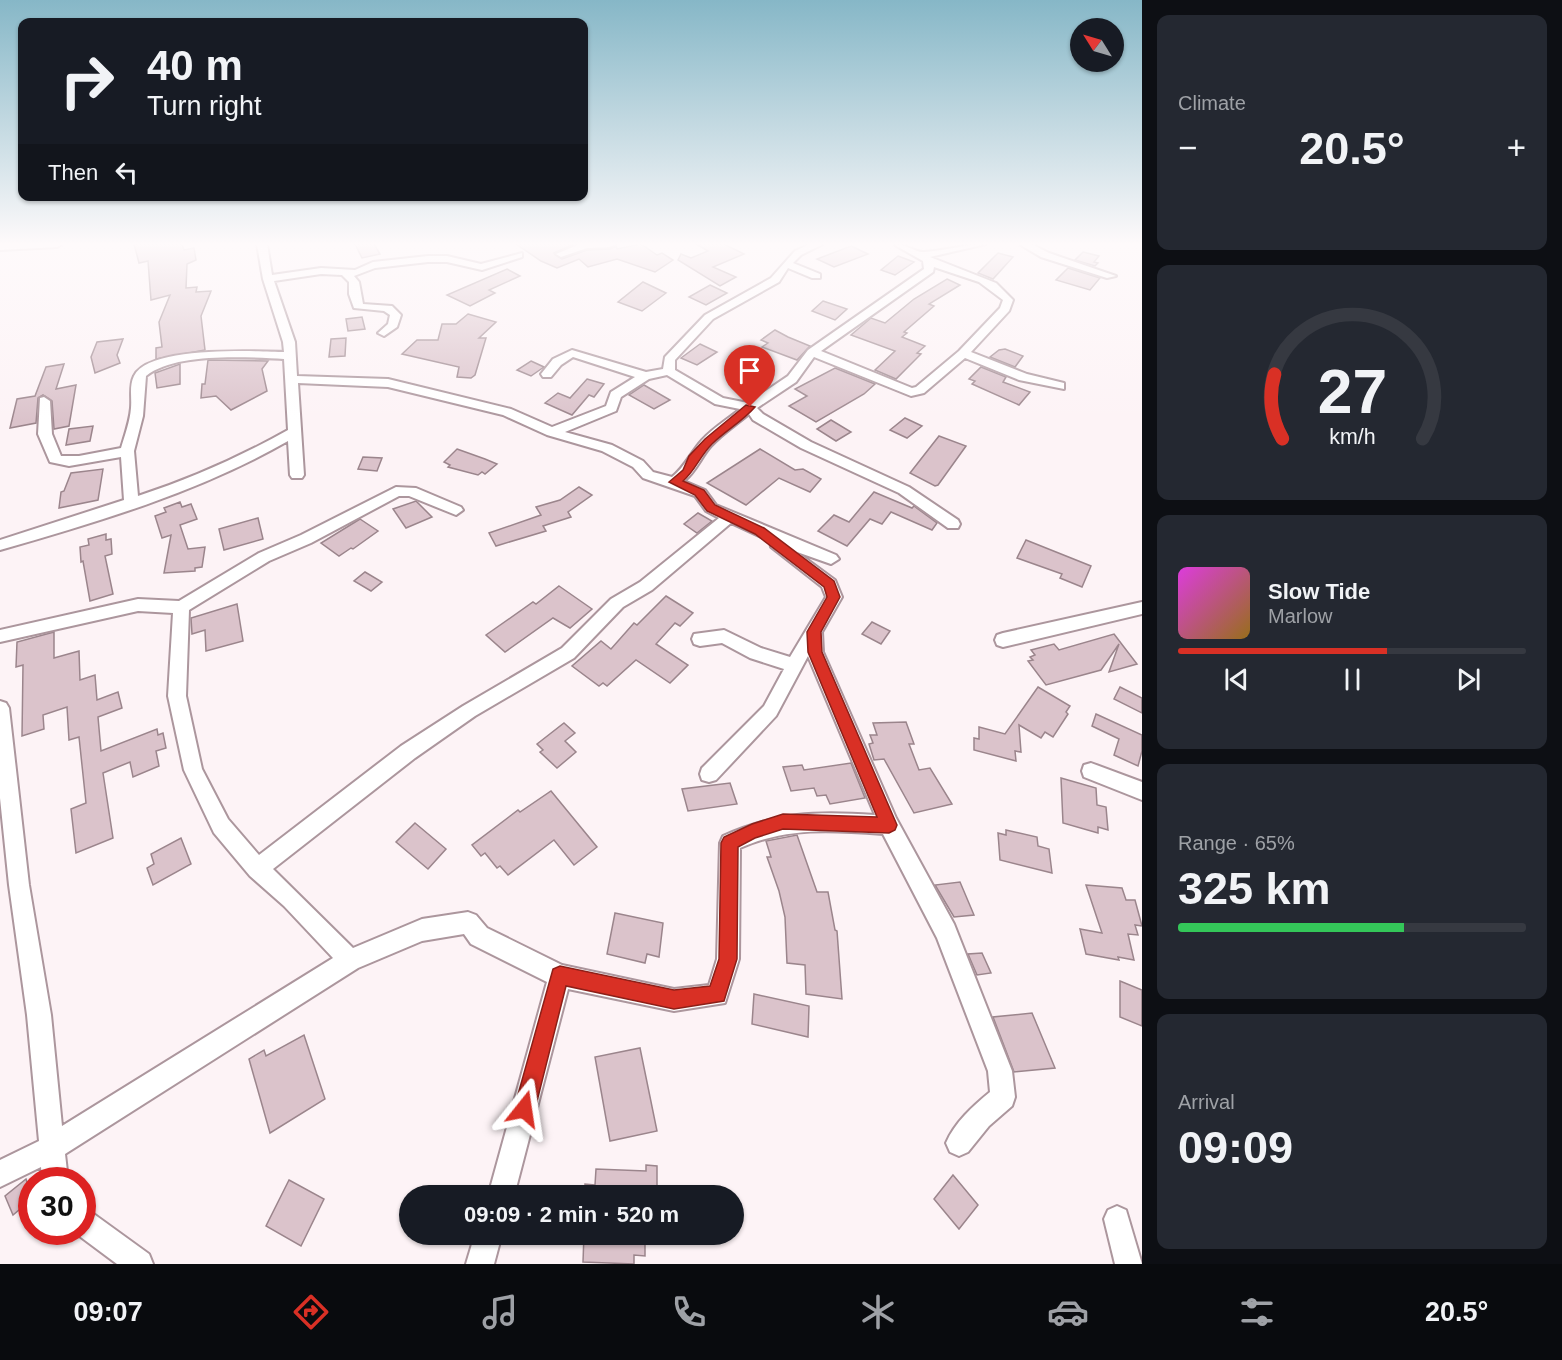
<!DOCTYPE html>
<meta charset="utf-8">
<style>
body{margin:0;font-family:Helvetica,sans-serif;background:#242831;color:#f1f3f6;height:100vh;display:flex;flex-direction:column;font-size:22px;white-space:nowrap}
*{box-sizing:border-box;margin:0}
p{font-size:20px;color:#9ea1a6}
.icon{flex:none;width:33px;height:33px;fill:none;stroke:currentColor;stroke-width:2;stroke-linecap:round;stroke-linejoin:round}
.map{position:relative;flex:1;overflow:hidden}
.sheet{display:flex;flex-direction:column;gap:15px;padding:15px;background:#0d0f14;width:420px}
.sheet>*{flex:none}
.hud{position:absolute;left:18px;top:18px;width:570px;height:183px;border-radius:12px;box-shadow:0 2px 4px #0004;background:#171b24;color:#f1f3f6;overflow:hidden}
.needle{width:39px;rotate:307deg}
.fabs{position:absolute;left:1070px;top:18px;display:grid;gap:12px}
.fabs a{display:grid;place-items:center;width:54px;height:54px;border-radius:50%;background:#171b24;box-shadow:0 2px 4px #0004;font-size:30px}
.speed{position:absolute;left:18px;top:1167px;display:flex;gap:12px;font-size:30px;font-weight:700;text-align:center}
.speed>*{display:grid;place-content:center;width:78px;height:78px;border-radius:50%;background:#171b24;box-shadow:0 2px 4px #0004;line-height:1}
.speed .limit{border:9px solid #d22;background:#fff;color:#111}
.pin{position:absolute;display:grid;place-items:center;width:51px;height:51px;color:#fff;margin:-62px -26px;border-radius:50% 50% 50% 0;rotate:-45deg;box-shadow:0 0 6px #0007}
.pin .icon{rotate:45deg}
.me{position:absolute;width:66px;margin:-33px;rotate:15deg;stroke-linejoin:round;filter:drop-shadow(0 0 4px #0008)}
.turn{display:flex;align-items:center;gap:21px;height:126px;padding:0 30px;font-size:27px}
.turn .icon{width:78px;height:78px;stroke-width:2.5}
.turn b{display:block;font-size:42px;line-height:51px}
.then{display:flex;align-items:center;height:57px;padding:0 30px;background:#0003;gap:12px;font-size:22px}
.big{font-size:45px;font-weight:600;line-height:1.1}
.sheet .widget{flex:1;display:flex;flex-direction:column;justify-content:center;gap:9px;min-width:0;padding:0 21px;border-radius:12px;background:#242831}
.sheet .dial{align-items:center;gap:0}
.dial svg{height:156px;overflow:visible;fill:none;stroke:#363941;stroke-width:7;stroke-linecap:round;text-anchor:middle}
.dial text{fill:#f1f3f6;stroke:none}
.song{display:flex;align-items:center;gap:18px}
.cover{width:72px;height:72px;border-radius:9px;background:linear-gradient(135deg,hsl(300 70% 55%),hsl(40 70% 35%))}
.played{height:6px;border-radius:3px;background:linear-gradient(90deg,#d93025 60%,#363941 60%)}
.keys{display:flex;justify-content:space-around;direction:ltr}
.heat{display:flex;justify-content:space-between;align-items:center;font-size:33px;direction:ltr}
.charge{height:9px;border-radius:4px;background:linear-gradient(90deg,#34c759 65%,#363941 0)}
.trip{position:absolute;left:399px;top:1185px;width:345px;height:60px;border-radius:30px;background:#171b24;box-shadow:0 2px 4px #0004;font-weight:600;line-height:60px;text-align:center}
.menu{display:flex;height:96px;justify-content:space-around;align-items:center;background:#090b0e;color:#9ea1a6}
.menu .icon{width:42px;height:42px}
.menu .active{color:#d93025}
.menu b{font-size:27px;color:#f1f3f6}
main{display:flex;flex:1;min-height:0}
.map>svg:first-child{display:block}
</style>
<main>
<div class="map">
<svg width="1142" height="1264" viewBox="0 0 1142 1264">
<rect width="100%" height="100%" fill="#fdf3f6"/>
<g fill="#dbc3cb" stroke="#9b858c" stroke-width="1.5">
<path d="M134 244H182L184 250 194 248 196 260 187 264 186 288 197 287 196 292 211 291 201 316 205 350 156 359V348L162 347 159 322 170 295 151 300 148 261 139 263Z"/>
<path d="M355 244H374L380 254 362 258Z"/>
<path d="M516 244H574L554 253 562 259 587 250 610 249 616 246 617 249 641 244 657 255 662 253 673 260 655 272 617 259 588 267 579 259 557 268 541 261Z"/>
<path d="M696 244H724L744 254 713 267 736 277 720 286 678 260 681 254 691 258 708 251Z"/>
<path d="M851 246 868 254 834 267 817 259Z"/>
<path d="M1083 252 1099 256 1094 262 1098 263 1095 266 1075 260Z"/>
<path d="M998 253 1013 257 993 279 978 273Z"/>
<path d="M898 256 914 262 895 275 881 270Z"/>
<path d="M1068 268 1100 278 1090 290 1056 280Z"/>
<path d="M507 269 520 276 489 290 495 293 470 306 447 295Z"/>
<path d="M947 279 960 285 929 304 934 306 904 332 907 333 902 337 925 346 917 353 921 354 896 379 875 370 895 351 851 335 871 318 885 323 914 299Z"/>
<path d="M643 282 666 293 642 311 618 302Z"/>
<path d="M710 285 727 293 706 305 689 297Z"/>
<path d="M823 301 847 309 835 320 812 311Z"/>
<path d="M468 314 496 322 479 338H486L475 375 471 378 457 377 459 367 402 354 417 340H438L442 324H456Z"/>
<path d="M362 317 365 329 348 331 346 319Z"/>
<path d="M775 330 788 337 810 346 797 360 762 347 768 343 761 340Z"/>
<path d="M346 338 345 356 329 357 331 339Z"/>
<path d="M123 339 117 355 120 363 95 373 91 357 97 342Z"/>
<path d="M700 344 717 352 697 365 681 358Z"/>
<path d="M1005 349 1023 356 1015 367 990 357 999 350Z"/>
<path d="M208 360 268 361 262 369 267 391 231 410 216 396 201 398 202 384H205Z"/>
<path d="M531 361 544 367 531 376 517 370Z"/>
<path d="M64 364 56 389 76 385 69 426 54 429 52 401 43 395 38 398 36 423 10 428 17 399 35 396 46 367Z"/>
<path d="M180 364V384L157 388 155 373Z"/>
<path d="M981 367 1006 377 1003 382 1030 392 1019 405 972 384 975 381 969 379Z"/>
<path d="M835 368 875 384 864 394 816 422 789 406 807 396 795 389Z"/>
<path d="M587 379 604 384 594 397 589 395 572 415 545 403 558 393 570 398Z"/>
<path d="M644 385 670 400 654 409 629 395Z"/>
<path d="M905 418 922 426 907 438 890 430Z"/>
<path d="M831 420 851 432 836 441 817 429Z"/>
<path d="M93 426 90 441 66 445 69 429Z"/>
<path d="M939 436 966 446 938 485 935 486 910 473Z"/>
<path d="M457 449 485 459 497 464 485 474 482 472 478 475 448 467 450 465 444 462Z"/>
<path d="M760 449 795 470 803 469 821 479 810 492 779 478 746 505 707 483Z"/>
<path d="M363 457 382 458 377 471 358 469Z"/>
<path d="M103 469 98 500 59 508 61 492 64 491 71 473Z"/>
<path d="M579 487 592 495 568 512 571 517 543 526 546 531 496 546 489 533 541 515 536 507 560 500Z"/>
<path d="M874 492 912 508 914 506 937 523 932 530 891 512 882 524 870 519 847 546 818 531 834 515 849 522Z"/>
<path d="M416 501 432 517 406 528 393 509Z"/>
<path d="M180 502 182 507 191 504 197 519 180 525 188 549 205 547 202 567 195 568V571L164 573 171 535 162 538 155 516 166 512 164 508Z"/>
<path d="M698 513 712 521 697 533 684 524Z"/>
<path d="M258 518 263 539 224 550 219 529Z"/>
<path d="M360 519 378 531 353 549 351 548 339 556 321 543Z"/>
<path d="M106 534V540L111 539 112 554 105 556 113 594 90 601 83 561 81 562 80 547 89 545 88 539Z"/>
<path d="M1026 540 1091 566 1082 587 1060 578 1062 574 1017 558Z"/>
<path d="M365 572 382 582 371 591 354 581Z"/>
<path d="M559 586 592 609 570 628 553 618 505 652 486 635 533 602 536 604Z"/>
<path d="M666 596 693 613 680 626 675 623 656 644 688 665 670 683 636 660 607 686 603 683 599 686 572 666 601 641 611 649 634 623 637 625Z"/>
<path d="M237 604 243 641 206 651 205 630 192 634 191 618Z"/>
<path d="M872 622 890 631 881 644 862 634Z"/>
<path d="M54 632V658L79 651 80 680 95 675 97 700 118 692 122 708 98 717 101 751 157 729 158 735 163 733 166 748 156 751 159 766 133 777 130 762 103 773 113 838 76 853 71 809 86 803 79 737 69 740 67 707 43 715 44 729 22 736 23 665 16 667 17 642Z"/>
<path d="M1114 634 1137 664 1109 672 1119 644 1101 670 1046 685 1028 661 1033 660 1030 657 1035 655 1031 650 1054 644 1059 650Z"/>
<path d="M1038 687 1070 706 1066 712 1068 714 1053 737 1045 732 1041 738 1019 725 1021 752 1015 751 1016 761 974 750V738L979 739V727L1005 734Z"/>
<path d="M1120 687 1142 698V713L1114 699Z"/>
<path d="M1096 714 1142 735V751L1138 766 1114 755 1119 739 1092 726Z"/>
<path d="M906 722 914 744H909L919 770 930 768 952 804 914 813 884 759 874 760 869 744 873 743 870 735H877L873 723Z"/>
<path d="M564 723 575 733 565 741 576 752 557 768 540 752 543 750 537 744Z"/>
<path d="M851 763 865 798 830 804 826 795 817 796 814 788 791 791 783 767 802 765 804 770Z"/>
<path d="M1061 778 1096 788 1097 805 1106 807 1108 830 1098 827V833L1063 823Z"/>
<path d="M730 783 737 804 688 811 682 789Z"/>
<path d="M551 791 597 847 574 865 554 840 508 875 500 866 497 868 485 853 481 856 472 845 518 810 520 812Z"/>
<path d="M415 823 446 849 428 869 396 842Z"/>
<path d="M1006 830 1037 837 1038 846 1049 849 1052 873 1000 860 998 833 1006 835Z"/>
<path d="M797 835 817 892H828L835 930 837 931 842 999 806 994 805 965 787 963 785 917 779 891 767 857H771L766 841Z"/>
<path d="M181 838 191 864 153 885 147 868 154 864 151 854Z"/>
<path d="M960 882 974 915 954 917 935 885Z"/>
<path d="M1086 885 1122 888 1126 900H1135L1142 926 1135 925 1138 935 1128 934 1134 960 1118 957 1119 960 1086 954 1080 929 1102 933Z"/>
<path d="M615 913 663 923 659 957 647 954 645 963 607 954Z"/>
<path d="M982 953 991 973 977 975 968 954Z"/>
<path d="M1120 981 1142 990V1026L1120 1017Z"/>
<path d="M754 994 809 1006 808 1037 752 1024Z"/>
<path d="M1032 1013 1055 1068 1014 1072 993 1017Z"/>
<path d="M304 1035 325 1099 270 1133 249 1059 264 1050 266 1056Z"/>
<path d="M640 1048 657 1131 610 1141 595 1057Z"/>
<path d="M646 1165 657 1166V1196H585V1184L595 1185 596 1169 646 1171Z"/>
<path d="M953 1175 978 1205 959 1229 934 1199Z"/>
<path d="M26 1179 32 1199 13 1215 5 1196Z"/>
<path d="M289 1180 324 1199 301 1246 266 1226Z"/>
<path d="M584 1234H645V1256L634 1255V1264L583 1262Z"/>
</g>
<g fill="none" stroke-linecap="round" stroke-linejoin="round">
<defs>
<g id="street">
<path d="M0 244H62L57 247 0 250Z"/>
<path d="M257 244H267L272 275 321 268 355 270 373 262 428 256H447L481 264 522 253V257L482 270 447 262H428L375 268 354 276 359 282 363 304 392 306 401 315 397 327 384 336 378 333 388 324 390 315 384 311 354 308 349 294V282L342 275 321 274 274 281 295 342 297 376 388 379 511 409 552 427 606 406 611 392 635 377 573 357 561 365 551 377H543L541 374 553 359 572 350 646 372 663 369 665 357 705 315 771 278 795 251 810 244H823L801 255 793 263 820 274V278H812L788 268 779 282 713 319 675 360V370L723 398 748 403 788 376 808 350 924 269 923 261 893 244C907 244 916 253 924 252 945 251 965 244 986 244L930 257 996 283 1013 300 1009 311 971 352 1027 374 1064 383V389L1019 380 965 358 924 393 911 396 814 357 796 382 757 408 763 414 811 442 909 487 958 520 960 524 958 528H948L899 493 801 448 753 420 749 414C737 424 722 434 711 446 701 457 696 472 684 481L705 490 716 505 836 555 839 559 831 564 797 552 835 580 842 597 822 632 823 652 896 818 954 924 1012 1071 1015 1097 1012 1106 989 1126 968 1152 959 1156 950 1152 946 1143C955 1122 973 1106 990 1092L988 1071 937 938 883 834C833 830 787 827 740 848L739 959 725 1003 674 1011 568 989 514 1196H488L547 982 471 944 464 934 422 941 358 968 65 1154 68 1180H42L41 1167 0 1187V1160L39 1141 27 1015 9 885 0 798V701L6 703 9 708 29 885 51 1015 62 1126 333 958 284 906 250 876 214 833 184 770 168 696 173 613 138 611 0 642V630L138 599 179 601 259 553 301 535 396 487 416 488 461 507 463 510 456 515 409 496H399L311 543 269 561 189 610 186 696 202 769 228 819 259 855 401 746 463 706 562 648 611 599 640 582 719 518 706 511 695 496 643 478 633 467 602 451 547 435 503 415 388 387 298 383 304 475 302 478H292L290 475 288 441C199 492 98 522 0 550V540L124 500 121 457 69 466 50 462 38 434 40 398 44 397 50 401 52 434 61 456H79L121 448C125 435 130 421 131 408 132 397 129 386 134 376 148 346 254 351 284 352L283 342 263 279ZM934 267 979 282 1003 300 1000 308 959 351 916 387 912 388 821 351 933 272ZM284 359 288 430C240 457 190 479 138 496L134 451 143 416 146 376C175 352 247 357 284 359ZM667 375 715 404 740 409C728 419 713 428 702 440 691 452 685 467 672 477L653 472 643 461 612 445 565 432 616 411 621 397 649 379ZM731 523 770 541 771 547 822 587 826 597 790 657 761 648 724 630 694 634 692 639 694 644 700 646 722 643 750 658 784 669 764 706 702 768 700 774 702 780 709 782 716 780 776 716 808 656 875 815C816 811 777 812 723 836L720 843 717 959 709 985 674 989 562 965 487 928 476 915 468 912 422 919 353 948 273 869 415 758 475 716 574 658 623 607 652 590Z"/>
<path d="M580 244H615L610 247 587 248 561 257 556 254Z"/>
<path d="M1019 244H1031L1049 253 1116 276 1107 278 1041 257Z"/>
<path d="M1142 602V614L1003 647 997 645 995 640 997 635 1003 633Z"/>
<path d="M1091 763 1142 782V800L1084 777 1082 771 1084 765Z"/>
<path d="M1117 1206 1126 1210 1142 1264H1115L1104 1219 1108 1210Z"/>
<path d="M82 1208 91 1212 149 1254 153 1264H117L74 1232H82Z"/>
<path d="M475 1234H502L494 1264H466Z"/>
</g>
</defs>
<use href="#street" stroke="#ac969d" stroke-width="4"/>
<use href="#street" fill="#fff" fill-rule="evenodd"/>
</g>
<linearGradient id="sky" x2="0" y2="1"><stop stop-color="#86b7c7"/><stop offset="0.58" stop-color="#fefafb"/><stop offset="1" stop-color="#fefafb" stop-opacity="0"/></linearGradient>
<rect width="1142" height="421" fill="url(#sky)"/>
<path fill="#d93025" stroke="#8d1f18" stroke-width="1.5" d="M746 405 755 407C743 421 725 431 712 444 700 456 695 471 683 481L704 490 715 505 764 528 834 581 840 597 821 632 822 652 897 825 895 830 889 833 783 829 755 838 738 847 737 959 724 1001 674 1009 566 986 535 1109 532 1116 524 1119 517 1116 514 1109 553 969 560 966 674 990 710 986 719 959 721 843 724 837 752 824 783 814 877 817 808 652 807 632 827 597 824 587 755 534 707 511 695 495 669 482 683 470 689 456 705 439Z"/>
</svg>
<div class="fabs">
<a><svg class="needle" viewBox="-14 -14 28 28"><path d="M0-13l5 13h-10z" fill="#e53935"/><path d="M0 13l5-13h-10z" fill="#9ea1a6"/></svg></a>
</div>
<div class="speed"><div class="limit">30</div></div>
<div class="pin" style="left:750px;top:407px;background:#d93025"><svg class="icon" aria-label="arrive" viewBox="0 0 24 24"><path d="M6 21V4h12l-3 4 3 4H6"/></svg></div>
<svg class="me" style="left:524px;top:1109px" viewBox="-20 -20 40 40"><path d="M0-17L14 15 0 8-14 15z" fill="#d93025" stroke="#fff" stroke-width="4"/></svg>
<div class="trip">09:09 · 2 min · 520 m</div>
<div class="hud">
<div class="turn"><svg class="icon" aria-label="right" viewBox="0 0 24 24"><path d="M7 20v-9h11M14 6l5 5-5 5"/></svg><div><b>40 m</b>Turn right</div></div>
<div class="then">Then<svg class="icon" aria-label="left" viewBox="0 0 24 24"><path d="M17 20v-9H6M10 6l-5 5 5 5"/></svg></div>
</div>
</div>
<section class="sheet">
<div class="widget"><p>Climate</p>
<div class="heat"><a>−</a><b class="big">20.5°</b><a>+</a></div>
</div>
<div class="widget dial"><svg viewBox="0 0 100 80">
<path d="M14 69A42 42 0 1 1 86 69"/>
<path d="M14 69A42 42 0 0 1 10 36" stroke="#d93025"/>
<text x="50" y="56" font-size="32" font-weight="700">27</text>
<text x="50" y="72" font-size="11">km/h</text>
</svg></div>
<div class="widget">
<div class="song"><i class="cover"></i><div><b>Slow Tide</b><p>Marlow</p></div></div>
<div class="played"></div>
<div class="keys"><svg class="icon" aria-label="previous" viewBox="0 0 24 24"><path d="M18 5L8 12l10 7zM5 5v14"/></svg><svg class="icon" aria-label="pause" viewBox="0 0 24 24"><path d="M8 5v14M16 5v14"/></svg><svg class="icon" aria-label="next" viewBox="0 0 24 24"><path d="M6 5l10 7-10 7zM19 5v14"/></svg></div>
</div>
<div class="widget"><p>Range · 65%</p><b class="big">325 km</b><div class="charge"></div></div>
<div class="widget"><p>Arrival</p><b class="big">09:09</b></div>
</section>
</main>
<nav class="menu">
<b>09:07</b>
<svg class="icon active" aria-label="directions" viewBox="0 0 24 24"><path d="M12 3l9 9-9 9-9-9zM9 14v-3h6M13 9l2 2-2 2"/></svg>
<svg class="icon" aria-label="music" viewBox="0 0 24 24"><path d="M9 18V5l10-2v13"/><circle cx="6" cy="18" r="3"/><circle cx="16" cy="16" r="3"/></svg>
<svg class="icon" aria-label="phone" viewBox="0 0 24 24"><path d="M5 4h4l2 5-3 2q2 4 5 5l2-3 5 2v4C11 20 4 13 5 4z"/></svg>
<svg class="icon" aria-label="climate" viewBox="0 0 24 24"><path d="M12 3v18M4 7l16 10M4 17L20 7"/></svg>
<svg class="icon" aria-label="car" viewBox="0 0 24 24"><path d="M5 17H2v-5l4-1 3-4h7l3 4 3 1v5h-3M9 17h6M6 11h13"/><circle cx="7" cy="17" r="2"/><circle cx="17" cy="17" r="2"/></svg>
<svg class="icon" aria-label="filters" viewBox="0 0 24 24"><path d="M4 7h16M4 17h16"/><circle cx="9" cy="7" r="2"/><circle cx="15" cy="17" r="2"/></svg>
<b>20.5°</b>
</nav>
